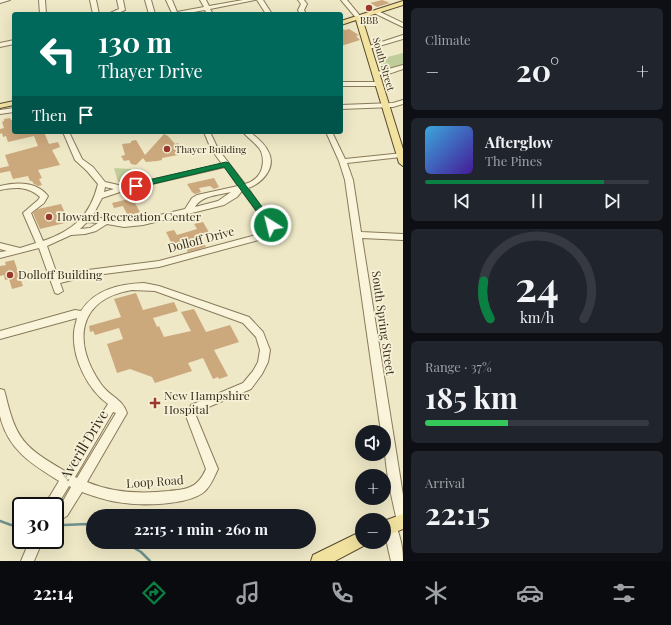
<!DOCTYPE html>
<meta charset="utf-8">
<style>
body{margin:0;font-family:"Playfair Display",serif;background:#20242c;color:#f1f3f6;height:100vh;display:flex;flex-direction:column;font-size:15px;white-space:nowrap}
*{box-sizing:border-box;margin:0}
p{font-size:13px;color:#9ea1a6}
.icon{flex:none;width:22px;height:22px;fill:none;stroke:currentColor;stroke-width:2;stroke-linecap:round;stroke-linejoin:round}
.map{position:relative;flex:1;overflow:hidden}
.drawer{display:flex;flex-direction:column;gap:8px;padding:8px;background:#0d0f14;width:268px}
.drawer>*{flex:none}
.banner{position:absolute;left:12px;top:12px;width:331px;height:122px;border-radius:4px;box-shadow:0 4px 16px #0002;background:#00695c;color:#fff;overflow:hidden}
.fabs{position:absolute;left:355px;top:425px;display:grid;gap:8px}
.fabs a{display:grid;place-items:center;width:36px;height:36px;border-radius:50%;background:#171b24;box-shadow:0 4px 16px #0002;font-size:20px}
.speed{position:absolute;left:12px;top:497px;display:flex;gap:8px;font-size:20px;font-weight:700;text-align:center}
.speed>*{display:grid;place-content:center;width:52px;height:52px;border-radius:50%;background:#171b24;box-shadow:0 4px 16px #0002;line-height:1}
.speed .limit{border:2px solid #111;border-radius:6px;background:#fff;color:#111}
.pin{position:absolute;display:grid;place-items:center;width:34px;height:34px;color:#fff;margin:-17px;border:2px solid #fff;border-radius:50%;box-shadow:0 1px 4px #0007}
.me{position:absolute;width:44px;margin:-22px;rotate:324deg;stroke-linejoin:round;filter:drop-shadow(0 0 3px #0008)}
.turn{display:flex;align-items:center;gap:14px;height:84px;padding:0 20px;font-size:18px}
.turn .icon{width:52px;height:52px;stroke-width:2.5}
.turn b{display:block;font-size:28px;line-height:34px}
.then{display:flex;align-items:center;height:38px;padding:0 20px;background:#0003;gap:8px;font-size:15px}
.big{font-size:30px;font-weight:700;line-height:1.1}
.drawer .tile{flex:1;display:flex;flex-direction:column;justify-content:center;gap:6px;min-width:0;padding:0 14px;border-radius:6px;background:#20242c}
.drawer .dial{align-items:center;gap:0}
.dial svg{height:104px;overflow:visible;fill:none;stroke:#363941;stroke-width:7;stroke-linecap:round;text-anchor:middle}
.dial text{fill:#f1f3f6;stroke:none}
.song{display:flex;align-items:center;gap:12px}
.cover{width:48px;height:48px;border-radius:6px;background:linear-gradient(135deg,hsl(200 70% 55%),hsl(260 70% 35%))}
.played{height:4px;border-radius:2px;background:linear-gradient(90deg,#0b8043 80%,#363941 80%)}
.keys{display:flex;justify-content:space-around;direction:ltr}
.heat{display:flex;justify-content:space-between;align-items:center;font-size:22px;direction:ltr}
.charge{height:6px;border-radius:3px;background:linear-gradient(90deg,#34c759 37%,#363941 0)}
.trip{position:absolute;left:86px;top:509px;width:230px;height:40px;border-radius:20px;background:#171b24;box-shadow:0 4px 16px #0002;font-weight:700;line-height:40px;text-align:center}
.menu{display:flex;height:64px;justify-content:space-around;align-items:center;background:#090b0e;color:#9ea1a6}
.menu .icon{width:28px;height:28px}
.menu .current{color:#0b8043}
.menu b{font-size:18px;color:#f1f3f6}
main{display:flex;flex:1;min-height:0}
.map>svg:first-child{display:block}
</style>
<main>
<div class="map">
<svg width="403" height="561" viewBox="0 0 403 561">
<rect width="100%" height="100%" fill="#eee8c6"/>
<g fill="#c0cd9a">
<path d="M403 53V64L383 71 380 59Z"/>
<path d="M114 168 131 169 130 173 131 174 129 183 118 182Z"/>
</g>
<g fill="none" stroke-linecap="round" stroke-linejoin="round">
<g stroke="#6e918d" stroke-width="2.5">
<path d="M0 521 11 525H21"/>
<path d="M64 525 87 524 93 527"/>
<path d="M124 542 141 552 150 561"/>
</g>
</g>
<g fill="#cca87d">
<path d="M382 0 390 3 377 7 370 3Z"/>
<path d="M341 28 345 30 349 29 359 35 356 36 360 40 341 46Z"/>
<path d="M10 118 11 120 14 119V132H44L49 144 58 142 60 147 52 150 60 165 38 170 42 178 39 179 42 185 38 186 34 184 32 181H30L28 176 13 179 10 171 0 173V168L9 166 5 155 38 146 34 136 8 142 6 136 3 137 2 133 0 134V129L4 128 2 122 4 121V119Z"/>
<path d="M164 134 168 136 175 144 178 143 182 148 177 149 179 153 178 155 162 158V160L157 161 146 162 143 158 136 165 131 164 129 160 124 161 121 156 125 155 122 144 131 143V141L136 140 145 155Z"/>
<path d="M214 178 219 187 214 189 210 186 199 188 201 192 195 194 192 192 187 184Z"/>
<path d="M137 197 140 202 135 203 140 212 128 216 123 206 114 208 112 203Z"/>
<path d="M61 204 69 222 40 229 33 213 38 209Z"/>
<path d="M203 222 210 234 200 237 206 247 188 252 182 242 172 244 166 232 174 230 177 235 197 229 194 224Z"/>
<path d="M14 260 23 286 12 289 9 279 5 280 4 275 0 276V266L6 265 5 262Z"/>
<path d="M136 293 143 310 174 302 178 311 153 318 157 327 159 326 164 337 191 331 181 312 194 309 206 332 230 325 239 342 214 350 228 376 219 379 218 377 213 379 203 358 188 363 192 371 155 383 152 377 130 369 117 373 107 344 123 339 119 328 95 335 93 331 90 332 89 326 121 317 114 299Z"/>
</g>
<g fill="none" stroke-linecap="round" stroke-linejoin="round">
<defs>
<g id="minor">
<path d="M0 0H10L0 3Z"/>
<path d="M39 0H45L46 14H40Z"/>
<path d="M90 0H96L99 14H93Z"/>
<path d="M117 0H123L125 10 116 14H108L119 9Z"/>
<path d="M145 0H151L155 14H149Z"/>
<path d="M166 0H172L177 12 204 7 200 0H206L209 6 243 0H255L210 9 213 14H207L205 10 182 14H170L172 13Z"/>
<path d="M257 0H263L272 14H266Z"/>
<path d="M298 0H304L307 4 304 10 306 14H300L298 10 301 4Z"/>
<path d="M341 0H347L361 17V19H357Z"/>
<path d="M376 10 403 23V27L374 13 373 12Z"/>
<path d="M403 35V39L369 49 366 47Z"/>
<path d="M14 40V44L0 47V43Z"/>
<path d="M403 65V69C394 72 382 78 374 73Z"/>
<path d="M341 82H379L382 84 379 86H341Z"/>
<path d="M403 100V104L393 107 341 109V105L393 103Z"/>
<path d="M14 108V112L0 114V110Z"/>
<path d="M63 132H69L82 159 93 167 105 182 123 186 222 164 211 149 204 132H210L218 149 245 184C249 183 253 181 256 178 264 171 265 156 259 148 254 142 248 138 243 132H250C257 138 264 143 268 151 277 167 263 183 248 188L276 228 272 234 262 239 159 267 88 276 60 283 63 291 58 294 55 293 39 248 0 258V252L7 251 0 249V243L20 248 36 243 23 213 38 200 40 197C28 186 15 187 0 190V186C17 182 36 181 48 196L44 203 31 213 43 241C74 230 90 216 98 184L87 171 75 160ZM225 167 238 186 197 195 192 198 185 209 143 219 124 221 92 217 102 198 126 190ZM105 187 114 189 104 192ZM242 191 267 225 268 228 256 235 159 261 88 270 58 277 47 246 71 235 85 234 96 231 107 224 124 227 143 225 224 205 237 197ZM231 192 218 201 195 207C202 195 219 195 231 192ZM87 222 98 223 90 228 80 229Z"/>
<path d="M326 132H332L345 159 403 153V157H401L347 163 353 180 361 232 403 234V240L362 238 403 495V527L399 525 397 521C390 491 384 463 384 432H381L345 180 339 161Z"/>
<path d="M144 283 159 286 249 317 263 332 270 350 268 362 262 374 251 389 199 411 196 416 218 469C214 477 211 486 204 492 186 506 139 506 117 502 105 500 93 496 82 492L67 516 55 523V510L59 508 71 487 69 486 55 509V506H44L59 481C32 464 8 450 0 416 0 408 0 397 0 389L4 390 5 393C16 440 24 447 65 471L108 404C88 390 72 358 74 333 74 328 76 323 77 318L0 339V331L75 310 81 311C95 289 120 284 144 283ZM132 290 155 291 243 323 256 337 260 350 258 362 253 371 243 383 191 405 186 416 206 469C203 476 198 484 190 487 184 490 176 490 169 491 142 494 113 493 87 482L127 413C122 398 110 397 101 384 72 343 77 299 132 290ZM113 412 116 413 77 478 75 477Z"/>
<path d="M390 520 394 522C400 534 403 548 403 561H391C389 553 383 527 386 522Z"/>
<path d="M30 540H43L34 561H21Z"/>
</g>
<g id="major">
<path d="M403 1V5L362 18 403 149V166L399 163 356 20 341 25V21Z"/>
<path d="M14 101V105L0 108V104Z"/>
<path d="M403 514V529L384 537V521Z"/>
<path d="M362 531V542H368L367 544 335 561H311L313 555Z"/>
</g>
</defs>
<use href="#minor" stroke="#8a7a5c" stroke-width="2"/>
<use href="#major" stroke="#584830" stroke-width="2"/>
<use href="#minor" fill="#f9f4da" fill-rule="evenodd"/>
<use href="#major" fill="#f1e29f" fill-rule="evenodd"/>
</g>
<path fill="#0b8043" stroke="#07532c" d="M226 162 229 163 274 223 275 225 274 227H268L224 167 136 188 132 186 136 183Z"/>
<g fill="#99392c" stroke="#f6f1d6" stroke-width="1.5">
<circle cx="369" cy="8" r="4"/>
<circle cx="167" cy="149" r="4"/>
<circle cx="49" cy="217" r="4"/>
<circle cx="10" cy="275" r="4"/>
<path d="M153 397h4v4h4v4h-4v4h-4v-4h-4v-4h4z"/>
</g>
<g text-anchor="middle" stroke-width="3.5" stroke-linejoin="round" paint-order="stroke">
<g font-size="10" fill="#3a3020" stroke="#f6f1d6">
<text x="369" y="24">BBB</text>
<text x="175" y="153" text-anchor="start">Thayer Building</text>
</g>
<g font-size="10" fill="#3a3020" stroke="#f6f1d6">
<text transform="translate(384 64) rotate(74)" y="4">South Street</text>
</g>
<g font-size="12" fill="#3a3020" stroke="#f6f1d6" text-anchor="start">
<text x="57" y="221">Howard Recreation Center</text>
<text x="18" y="279">Dolloff Building</text>
<text x="164" y="400">New Hampshire<tspan x="164" dy="14">Hospital</tspan></text>
</g>
<g font-size="12" fill="#3a3020" stroke="#f6f1d6">
<text transform="translate(201 240) rotate(-15)" y="4">Dolloff Drive</text>
<text transform="translate(383 323) rotate(82)" y="4">South Spring Street</text>
<text transform="translate(155 482) rotate(-4)" y="4">Loop Road</text>
</g>
<g font-size="14" fill="#3a3020" stroke="#f6f1d6">
<text transform="translate(84 445) rotate(-59)" y="5">Averill Drive</text>
</g>
</g>
</svg>
<div class="fabs">
<a><svg class="icon" aria-label="sound" viewBox="0 0 24 24"><path d="M4 9h4l5-4v14l-5-4H4zM17 9q2 3 0 6"/></svg></a>
<a>+</a>
<a>−</a>
</div>
<div class="speed"><div class="limit">30</div></div>
<div class="pin" style="left:136px;top:186px;background:#d93025"><svg class="icon" aria-label="arrive" viewBox="0 0 24 24"><path d="M6 21V4h12l-3 4 3 4H6"/></svg></div>
<svg class="me" style="left:271px;top:225px" viewBox="-20 -20 40 40"><circle r="17" fill="#0b8043" stroke="#fff" stroke-width="3"/><path d="M0-11L8 9 0 5-8 9z" fill="#fff"/></svg>
<div class="trip">22:15 · 1 min · 260 m</div>
<div class="banner">
<div class="turn"><svg class="icon" aria-label="left" viewBox="0 0 24 24"><path d="M17 20v-9H6M10 6l-5 5 5 5"/></svg><div><b>130 m</b>Thayer Drive</div></div>
<div class="then">Then<svg class="icon" aria-label="arrive" viewBox="0 0 24 24"><path d="M6 21V4h12l-3 4 3 4H6"/></svg></div>
</div>
</div>
<section class="drawer">
<div class="tile"><p>Climate</p>
<div class="heat"><a>−</a><b class="big">20°</b><a>+</a></div>
</div>
<div class="tile">
<div class="song"><i class="cover"></i><div><b>Afterglow</b><p>The Pines</p></div></div>
<div class="played"></div>
<div class="keys"><svg class="icon" aria-label="previous" viewBox="0 0 24 24"><path d="M18 5L8 12l10 7zM5 5v14"/></svg><svg class="icon" aria-label="pause" viewBox="0 0 24 24"><path d="M8 5v14M16 5v14"/></svg><svg class="icon" aria-label="next" viewBox="0 0 24 24"><path d="M6 5l10 7-10 7zM19 5v14"/></svg></div>
</div>
<div class="tile dial"><svg viewBox="0 0 100 80">
<path d="M14 69A42 42 0 1 1 86 69"/>
<path d="M14 69A42 42 0 0 1 9 40" stroke="#0b8043"/>
<text x="50" y="56" font-size="32" font-weight="700">24</text>
<text x="50" y="72" font-size="11">km/h</text>
</svg></div>
<div class="tile"><p>Range · 37%</p><b class="big">185 km</b><div class="charge"></div></div>
<div class="tile"><p>Arrival</p><b class="big">22:15</b></div>
</section>
</main>
<nav class="menu">
<b>22:14</b>
<svg class="icon current" aria-label="directions" viewBox="0 0 24 24"><path d="M12 3l9 9-9 9-9-9zM9 14v-3h6M13 9l2 2-2 2"/></svg>
<svg class="icon" aria-label="music" viewBox="0 0 24 24"><path d="M9 18V5l10-2v13"/><circle cx="6" cy="18" r="3"/><circle cx="16" cy="16" r="3"/></svg>
<svg class="icon" aria-label="phone" viewBox="0 0 24 24"><path d="M5 4h4l2 5-3 2q2 4 5 5l2-3 5 2v4C11 20 4 13 5 4z"/></svg>
<svg class="icon" aria-label="climate" viewBox="0 0 24 24"><path d="M12 3v18M4 7l16 10M4 17L20 7"/></svg>
<svg class="icon" aria-label="car" viewBox="0 0 24 24"><path d="M5 17H2v-5l4-1 3-4h7l3 4 3 1v5h-3M9 17h6M6 11h13"/><circle cx="7" cy="17" r="2"/><circle cx="17" cy="17" r="2"/></svg>
<svg class="icon" aria-label="filters" viewBox="0 0 24 24"><path d="M4 7h16M4 17h16"/><circle cx="9" cy="7" r="2"/><circle cx="15" cy="17" r="2"/></svg>
</nav>
